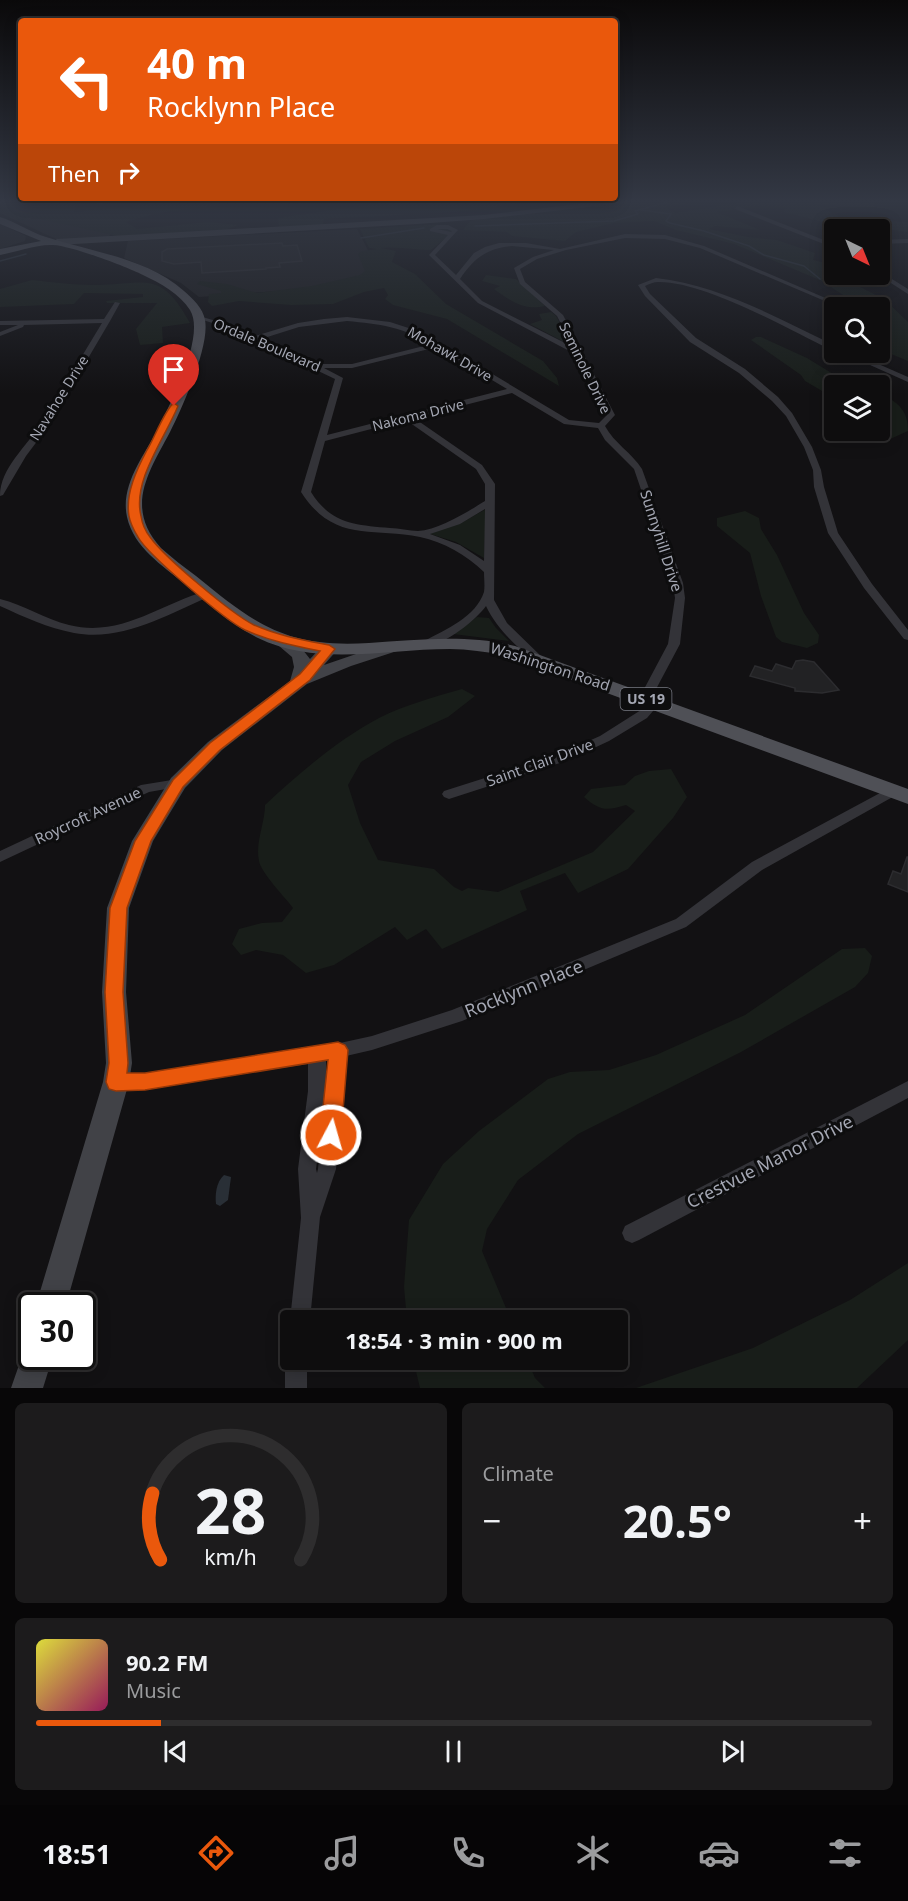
<!DOCTYPE html>
<meta charset="utf-8">
<style>
body{margin:0;font-family:"Noto Sans",sans-serif;background:#1c1b1c;color:#f1f3f6;height:100vh;display:flex;flex-direction:column;font-size:22px;white-space:nowrap}
*{box-sizing:border-box;margin:0}
p{font-size:20px;color:#9b9c9e}
.icon{flex:none;width:33px;height:33px;fill:none;stroke:currentColor;stroke-width:2;stroke-linecap:round;stroke-linejoin:round}
.map{position:relative;height:1388px;overflow:hidden}
.panel{display:flex;flex-direction:column;gap:15px;padding:15px;background:#080708;flex:1}
.panel>*{flex:none}
.banner{position:absolute;left:18px;top:18px;width:600px;height:183px;border-radius:6px;box-shadow:0 3px 15px #0003,0 0 0 2px #2e2d2e;background:#ea580c;color:#fff;overflow:hidden}
.needle{width:39px;rotate:137deg}
.buttons{position:absolute;left:824px;top:219px;display:grid;gap:12px}
.buttons a{display:grid;place-items:center;width:66px;height:66px;border-radius:6px;background:#0e0d0e;box-shadow:0 3px 15px #0003,0 0 0 2px #2e2d2e;font-size:30px}
.speed{position:absolute;left:18px;top:1292px;display:flex;gap:12px;font-size:30px;font-weight:700;text-align:center}
.speed>*{display:grid;place-content:center;width:78px;height:78px;border-radius:50%;background:#0e0d0e;box-shadow:0 3px 15px #0003,0 0 0 2px #2e2d2e;line-height:1}
.speed .limit{border:3px solid #111;border-radius:9px;background:#fff;color:#111}
.pin{position:absolute;display:grid;place-items:center;width:51px;height:51px;color:#fff;margin:-62px -26px;border-radius:50% 50% 50% 0;rotate:-45deg;box-shadow:0 0 6px #0007}
.pin .icon{rotate:45deg}
.me{position:absolute;width:66px;margin:-33px;rotate:6deg;stroke-linejoin:round;filter:drop-shadow(0 0 4px #0008)}
.turn{display:flex;align-items:center;gap:21px;height:126px;padding:0 30px;font-size:27px}
.turn .icon{width:78px;height:78px;stroke-width:2.5}
.turn b{display:block;font-size:42px;line-height:51px}
.then{display:flex;align-items:center;height:57px;padding:0 30px;background:#0003;gap:12px;font-size:22px}
.big{font-size:45px;font-weight:700;line-height:1.1}
.panel .widget{flex:1;display:flex;flex-direction:column;justify-content:center;gap:9px;min-width:0;padding:0 21px;border-radius:9px;background:#1c1b1c}
.panel .dial{align-items:center;gap:0}
.dial svg{height:156px;overflow:visible;fill:none;stroke:#2e2d2e;stroke-width:7;stroke-linecap:round;text-anchor:middle}
.dial text{fill:#f1f3f6;stroke:none}
.song{display:flex;align-items:center;gap:18px}
.cover{width:72px;height:72px;border-radius:9px;background:linear-gradient(135deg,hsl(60 70% 55%),hsl(330 70% 35%))}
.played{height:6px;border-radius:3px;background:linear-gradient(90deg,#ea580c 15%,#2e2d2e 15%)}
.keys{display:flex;justify-content:space-around;direction:ltr}
.heat{display:flex;justify-content:space-between;align-items:center;font-size:33px;direction:ltr}
.panel .tiles{flex:1;display:grid;gap:15px;grid-template-columns:1fr 1fr}
.widget:last-child{grid-column:span 2}
.trip{position:absolute;left:280px;top:1310px;width:348px;height:60px;border-radius:6px;background:#0e0d0e;box-shadow:0 3px 15px #0003,0 0 0 2px #2e2d2e;font-weight:700;line-height:60px;text-align:center}
.dock{display:flex;height:96px;justify-content:space-around;align-items:center;background:#060506;color:#9b9c9e}
.dock .icon{width:42px;height:42px}
.dock .current{color:#ea580c}
.dock b{font-size:27px;color:#f1f3f6}
.map>svg:first-child{display:block}
</style>
<div class="map">
<svg width="908" height="1388" viewBox="0 0 908 1388">
<rect width="100%" height="100%" fill="#121113"/>
<g fill="#1e1e20">
<path d="M0 200H56L36 214 113 232 106 239 57 242 56 239 0 213Z"/>
<path d="M0 224 26 236 25 241 0 249Z"/>
<path d="M357 229 385 283 199 297 181 283 124 258 128 241Z"/>
</g>
<g fill="#181d19">
<path d="M8 200H19L12 207 14 211C28 217 44 211 55 200H77L74 212 130 207 161 200H341C303 206 273 203 235 205 200 206 159 211 126 222L137 229 208 222 239 225 224 230 117 236 31 217 20 221 0 211V204Z"/>
<path d="M402 200H545L456 212 324 219 323 225 279 227 278 218Z"/>
<path d="M652 200H672L668 203 711 200 665 207 675 213 754 200H866L874 203V207L818 205 844 219 908 222 907 232 879 228 824 231 834 225 784 212 785 207 756 206 717 212 760 230 715 226 709 229 748 237 777 240 815 253 813 260 834 265V274L841 275 842 278 884 299 908 322V361L879 349V325H884L879 321V308L861 307 822 281 734 244 676 230 654 221 614 223 576 232 565 241 512 236 507 232 463 230 470 221 479 219Z"/>
<path d="M424 225H445L456 229 431 250C414 250 397 246 381 248L396 251 392 262 415 274 446 304 543 361 557 378 559 386 447 319 393 305 385 299 388 295 384 288 364 292 333 304 291 305 239 301 212 306 208 302 209 294 221 293V291L197 284 200 281 227 284 257 293 312 286 360 275 365 271 358 254 362 251 377 249 369 248 360 229Z"/>
<path d="M486 275 516 279 545 306C525 311 510 301 494 289L500 286 482 281Z"/>
<path d="M32 280C52 282 73 285 93 285 145 285 160 268 190 323L162 327 163 343 140 345 136 329 157 303H107L106 301 143 297V294L84 293 74 304 0 307V289Z"/>
<path d="M551 312 556 316 570 342 566 343 530 324 542 320 539 314Z"/>
<path d="M756 337H761L807 358 838 377 860 385 834 386V398L805 381 801 375 751 340Z"/>
<path d="M879 392C897 403 908 408 908 431L888 440 863 433 862 431 879 430Z"/>
<path d="M486 509 484 558 456 542 427 533 461 523Z"/>
<path d="M745 511 759 518 761 529 777 555 804 613 819 635 818 643 807 648 782 642 776 637 761 596 750 553 717 526V518Z"/>
<path d="M477 617 489 618 496 628 509 641 453 634Z"/>
<path d="M462 689 475 696 448 717 395 741 361 762 348 785 360 823 378 860 434 869 454 887 462 891 468 888 498 892 593 852 635 811 626 805C607 811 600 811 584 797L591 789 625 785 635 776 649 771 671 769 687 797 673 818 628 869 578 893 565 873 520 891 527 910 442 949 426 929 407 940 395 927 334 965 306 973 283 955 256 950 241 955 232 944 239 929 262 923 282 922 293 908C285 897 261 873 259 861 255 843 265 823 265 805 298 774 339 739 379 718 405 705 434 697 462 689Z"/>
<path d="M865 948 872 956 868 973 855 987 741 1052 578 1134 518 1180 487 1229 482 1251 511 1320H407L404 1287 409 1220 443 1164 479 1131 548 1079 570 1072 609 1070 656 1055 745 1015 842 949Z"/>
<path d="M908 1263V1340L857 1388H636L753 1348 850 1300Z"/>
<path d="M413 1359H527L535 1378 545 1388H420Z"/>
</g>
<path fill="#292f36" d="M224 1175 231 1177 228 1200 220 1206 216 1204C215 1195 216 1182 224 1175Z"/>
<g fill="none" stroke-linecap="round" stroke-linejoin="round">
<g stroke="#292f36" stroke-width="1.5">
<path d="M641 210 671 214 666 221 670 223 704 231 749 246 764 255 804 266 820 279"/>
<path d="M475 226 614 221 638 214 635 211 675 200"/>
<path d="M361 238 424 228"/>
<path d="M0 261 26 254"/>
</g>
</g>
<g fill="#222224" stroke="#2c2c2f" stroke-width="1.5">
<path d="M282 243 283 246 297 245 302 261 279 263 280 267 266 268V269L202 273 201 262 174 264 162 261V252L167 249Z"/>
<path d="M803 660 814 662 839 690 822 693 795 691V688L750 676 755 666 772 671 776 664 792 669 796 661Z"/>
<path d="M907 857H908V892L888 884 893 871 901 874Z"/>
</g>
<g fill="none" stroke-linecap="round" stroke-linejoin="round">
<g fill="#333338" fill-rule="evenodd">
<path d="M0 200H7L0 204Z"/>
<path d="M99 200H105L102 205 97 204Z"/>
<path d="M737 206 834 244V248L735 209Z"/>
<path d="M437 225H448L458 230 435 255 456 275 474 253 485 247 499 243H526L560 249 625 234 665 235 704 246 844 306 839 307 700 248 665 239 625 238 566 250 537 259 520 269 525 282 563 315 615 415 605 426C614 443 632 453 642 469L683 583 685 598 680 644 655 691 653 711 647 718 609 741 566 761 449 799 444 797 442 794 444 791 557 755 600 736 641 710 643 691 668 644 675 598 673 583 634 469 605 440 598 428 564 424 512 393 414 418 482 465 495 484 494 600 507 623 545 660 543 662H535C516 646 497 629 486 606 476 620 442 648 424 645L422 643 424 641C445 630 476 617 484 592 485 586 484 578 484 572 466 555 444 542 420 537 370 527 334 543 301 492L335 379 226 327 196 318 199 316 230 325 255 336 298 323 324 319 347 317 390 322 424 333 569 420 599 423 607 415 577 355 478 303 429 255 448 235 430 231V229ZM437 229H447L452 231 451 232ZM512 246 554 250 533 257 514 268 520 284 557 316 573 347 482 301 460 279C474 258 487 248 512 246ZM347 321C380 324 402 327 432 344L352 364H322L319 366 261 339 299 327ZM437 347 507 389 327 435 343 378 324 368H352ZM406 420 476 469 485 484V501C467 512 439 530 418 531 409 531 399 528 390 528 355 525 331 524 311 492L325 441ZM485 509 484 561 460 545 430 534 460 524Z"/>
<path d="M908 239V243L879 244V240Z"/>
<path d="M879 271 908 289V294L877 274H879Z"/>
<path d="M656 278C719 285 777 318 834 345V350H831C788 329 704 281 658 282 654 282 649 284 645 286L650 294 696 338 745 369 778 397 792 413 812 447 821 470 824 487 838 533 872 584 908 630V640L904 639 864 588 828 533 814 487 813 470 804 447 786 416 772 401 739 373 690 342 645 296 638 285Z"/>
<path d="M115 302 120 303 110 321 47 428 26 456 3 495 0 496C0 468 27 446 41 424 62 391 81 357 102 323L24 325 23 327 0 336V332L18 325H0V321L104 319Z"/>
<path d="M841 352H851L908 377V382Z"/>
<path d="M206 591 210 592 211 594 210 596C167 615 122 642 74 633 48 628 24 617 0 606V599C24 605 45 619 69 625 121 638 160 604 206 591Z"/>
<path d="M178 779 183 780 185 783 183 786 149 792 0 862V851L141 785Z"/>
<path d="M893 786 898 788 900 791 898 794 762 870 686 927 462 1021 372 1050 346 1056 336 1169 320 1217 310 1320H291V1323L290 1320 301 1218 298 1169 308 1091V1064L145 1089 116 1090 110 1087 107 1082 110 1077 116 1074 145 1073 317 1048 372 1036 452 1010 676 919 752 862ZM326 1060H329L326 1090ZM325 1098 318 1169 317 1173 316 1169Z"/>
<path d="M908 1081V1098L639 1240 632 1243 625 1240 622 1233 625 1226Z"/>
<path d="M291 1351V1359H307V1388H285V1359Z"/>
</g>
<g fill="#414247" fill-rule="evenodd">
<path d="M612 200H636L632 202 484 219 417 224 57 245 53 242 57 239 484 215Z"/>
<path d="M280 635 299 645 310 659 323 645H335L338 649 324 665 391 642 397 643 400 647 397 651 351 666 307 684 222 750 185 788 153 841 129 908 126 992 132 1063 129 1082 66 1305H36L103 1082 106 1063 102 992 107 908 132 841 171 778 208 742 290 681 294 667 292 657 272 640 274 636Z"/>
<path d="M32 1342V1356H53L43 1388H11L26 1345Z"/>
</g>
<path fill="#4f5056" fill-rule="evenodd" d="M0 217C16 222 30 232 46 237 92 252 147 258 184 291 193 299 203 308 205 320 210 346 182 408 170 432 149 472 124 507 161 548 172 558 184 567 196 576 257 626 287 648 369 643 418 640 466 634 515 646L908 789V804L504 655C486 652 468 649 450 649 386 649 318 667 258 638 230 624 208 604 185 584 162 565 134 548 127 517 120 485 144 456 158 429 170 404 206 336 190 310 180 294 160 283 143 275 125 266 72 246 53 245 37 244 16 252 0 255V249L41 241 0 224Z"/>
</g>
<linearGradient id="sky" x2="0" y2="1"><stop stop-color="#0a090a"/><stop offset="0.51" stop-color="#333844"/><stop offset="1" stop-color="#333844" stop-opacity="0"/></linearGradient>
<rect width="908" height="394" fill="url(#sky)"/>
<path fill="#ea580c" stroke="#983908" stroke-width="1.5" d="M174 403 178 406C165 438 132 481 141 516 142 523 146 532 150 537 165 558 232 614 254 625 279 636 303 640 329 645L335 649 310 680 220 750 183 787 151 841 127 908 123 992 128 1063 127 1073H145L338 1042 345 1045 348 1050 341 1135 338 1141 331 1144 323 1141 320 1135 328 1060 145 1090 116 1091 109 1089 106 1082 109 1063 105 992 110 908 135 841 173 780 210 743 300 674 320 651C294 646 270 641 245 630 225 620 148 555 138 537 135 532 130 522 129 516 125 494 137 469 147 450 153 441 166 407 174 403Z"/>
<g text-anchor="middle" stroke-width="6" stroke-linejoin="round" paint-order="stroke">
<g font-size="14" fill="#a4a7b3" stroke="#0d0d0e">
<text transform="translate(267 345) rotate(23)" y="5">Ordale Boulevard</text>
<text transform="translate(450 354) rotate(30)" y="5">Mohawk Drive</text>
<text transform="translate(585 368) rotate(64)" y="5">Seminole Drive</text>
<text transform="translate(59 398) rotate(-58)" y="5">Navahoe Drive</text>
<text transform="translate(418 415) rotate(-14)" y="5">Nakoma Drive</text>
</g>
<rect fill="#0d0d0e" stroke="#777982" stroke-width="1.5" x="620.5" y="688" width="51" height="22" rx="4.5"/>
<g font-size="14" font-weight="bold" fill="#a4a7b3">
<text x="646" y="704">US 19</text>
</g>
<g font-size="15" fill="#a4a7b3" stroke="#0d0d0e">
<text transform="translate(661 541) rotate(72)" y="5">Sunnyhill Drive</text>
<text transform="translate(550 667) rotate(18)" y="5">Washington Road</text>
<text transform="translate(540 763) rotate(-20)" y="5">Saint Clair Drive</text>
<text transform="translate(88 816) rotate(-25)" y="5">Roycroft Avenue</text>
</g>
<g font-size="18" fill="#a4a7b3" stroke="#0d0d0e">
<text transform="translate(524 989) rotate(-22)" y="6">Rocklynn Place</text>
<text transform="translate(770 1162) rotate(-27)" y="6">Crestvue Manor Drive</text>
</g>
</g>
</svg>
<div class="buttons">
<a><svg class="needle" viewBox="-14 -14 28 28"><path d="M0-13l5 13h-10z" fill="#e53935"/><path d="M0 13l5-13h-10z" fill="#9b9c9e"/></svg></a>
<a><svg class="icon" aria-label="search" viewBox="0 0 24 24"><circle cx="10" cy="10" r="6"/><path d="M15 15l6 6"/></svg></a>
<a><svg class="icon" aria-label="layers" viewBox="0 0 24 24"><path d="M12 4l9 5-9 5-9-5zM3 14l9 5 9-5"/></svg></a>
</div>
<div class="speed"><div class="limit">30</div></div>
<div class="pin" style="left:174px;top:406px;background:#d93025"><svg class="icon" aria-label="arrive" viewBox="0 0 24 24"><path d="M6 21V4h12l-3 4 3 4H6"/></svg></div>
<svg class="me" style="left:331px;top:1135px" viewBox="-20 -20 40 40"><circle r="17" fill="#ea580c" stroke="#fff" stroke-width="3"/><path d="M0-11L8 9 0 5-8 9z" fill="#fff"/></svg>
<div class="trip">18:54 · 3 min · 900 m</div>
<div class="banner">
<div class="turn"><svg class="icon" aria-label="left" viewBox="0 0 24 24"><path d="M17 20v-9H6M10 6l-5 5 5 5"/></svg><div><b>40 m</b>Rocklynn Place</div></div>
<div class="then">Then<svg class="icon" aria-label="right" viewBox="0 0 24 24"><path d="M7 20v-9h11M14 6l5 5-5 5"/></svg></div>
</div>
</div>
<section class="panel">
<div class="tiles">
<div class="widget dial"><svg viewBox="0 0 100 80">
<path d="M14 69A42 42 0 1 1 86 69"/>
<path d="M14 69A42 42 0 0 1 10 35" stroke="#ea580c"/>
<text x="50" y="56" font-size="32" font-weight="700">28</text>
<text x="50" y="72" font-size="11">km/h</text>
</svg></div>
<div class="widget"><p>Climate</p>
<div class="heat"><a>−</a><b class="big">20.5°</b><a>+</a></div>
</div>
<div class="widget">
<div class="song"><i class="cover"></i><div><b>90.2 FM</b><p>Music</p></div></div>
<div class="played"></div>
<div class="keys"><svg class="icon" aria-label="previous" viewBox="0 0 24 24"><path d="M18 5L8 12l10 7zM5 5v14"/></svg><svg class="icon" aria-label="pause" viewBox="0 0 24 24"><path d="M8 5v14M16 5v14"/></svg><svg class="icon" aria-label="next" viewBox="0 0 24 24"><path d="M6 5l10 7-10 7zM19 5v14"/></svg></div>
</div>
</div>
</section>
<nav class="dock">
<b>18:51</b>
<svg class="icon current" aria-label="directions" viewBox="0 0 24 24"><path d="M12 3l9 9-9 9-9-9zM9 14v-3h6M13 9l2 2-2 2"/></svg>
<svg class="icon" aria-label="music" viewBox="0 0 24 24"><path d="M9 18V5l10-2v13"/><circle cx="6" cy="18" r="3"/><circle cx="16" cy="16" r="3"/></svg>
<svg class="icon" aria-label="phone" viewBox="0 0 24 24"><path d="M5 4h4l2 5-3 2q2 4 5 5l2-3 5 2v4C11 20 4 13 5 4z"/></svg>
<svg class="icon" aria-label="climate" viewBox="0 0 24 24"><path d="M12 3v18M4 7l16 10M4 17L20 7"/></svg>
<svg class="icon" aria-label="car" viewBox="0 0 24 24"><path d="M5 17H2v-5l4-1 3-4h7l3 4 3 1v5h-3M9 17h6M6 11h13"/><circle cx="7" cy="17" r="2"/><circle cx="17" cy="17" r="2"/></svg>
<svg class="icon" aria-label="filters" viewBox="0 0 24 24"><path d="M4 7h16M4 17h16"/><circle cx="9" cy="7" r="2"/><circle cx="15" cy="17" r="2"/></svg>
</nav>
